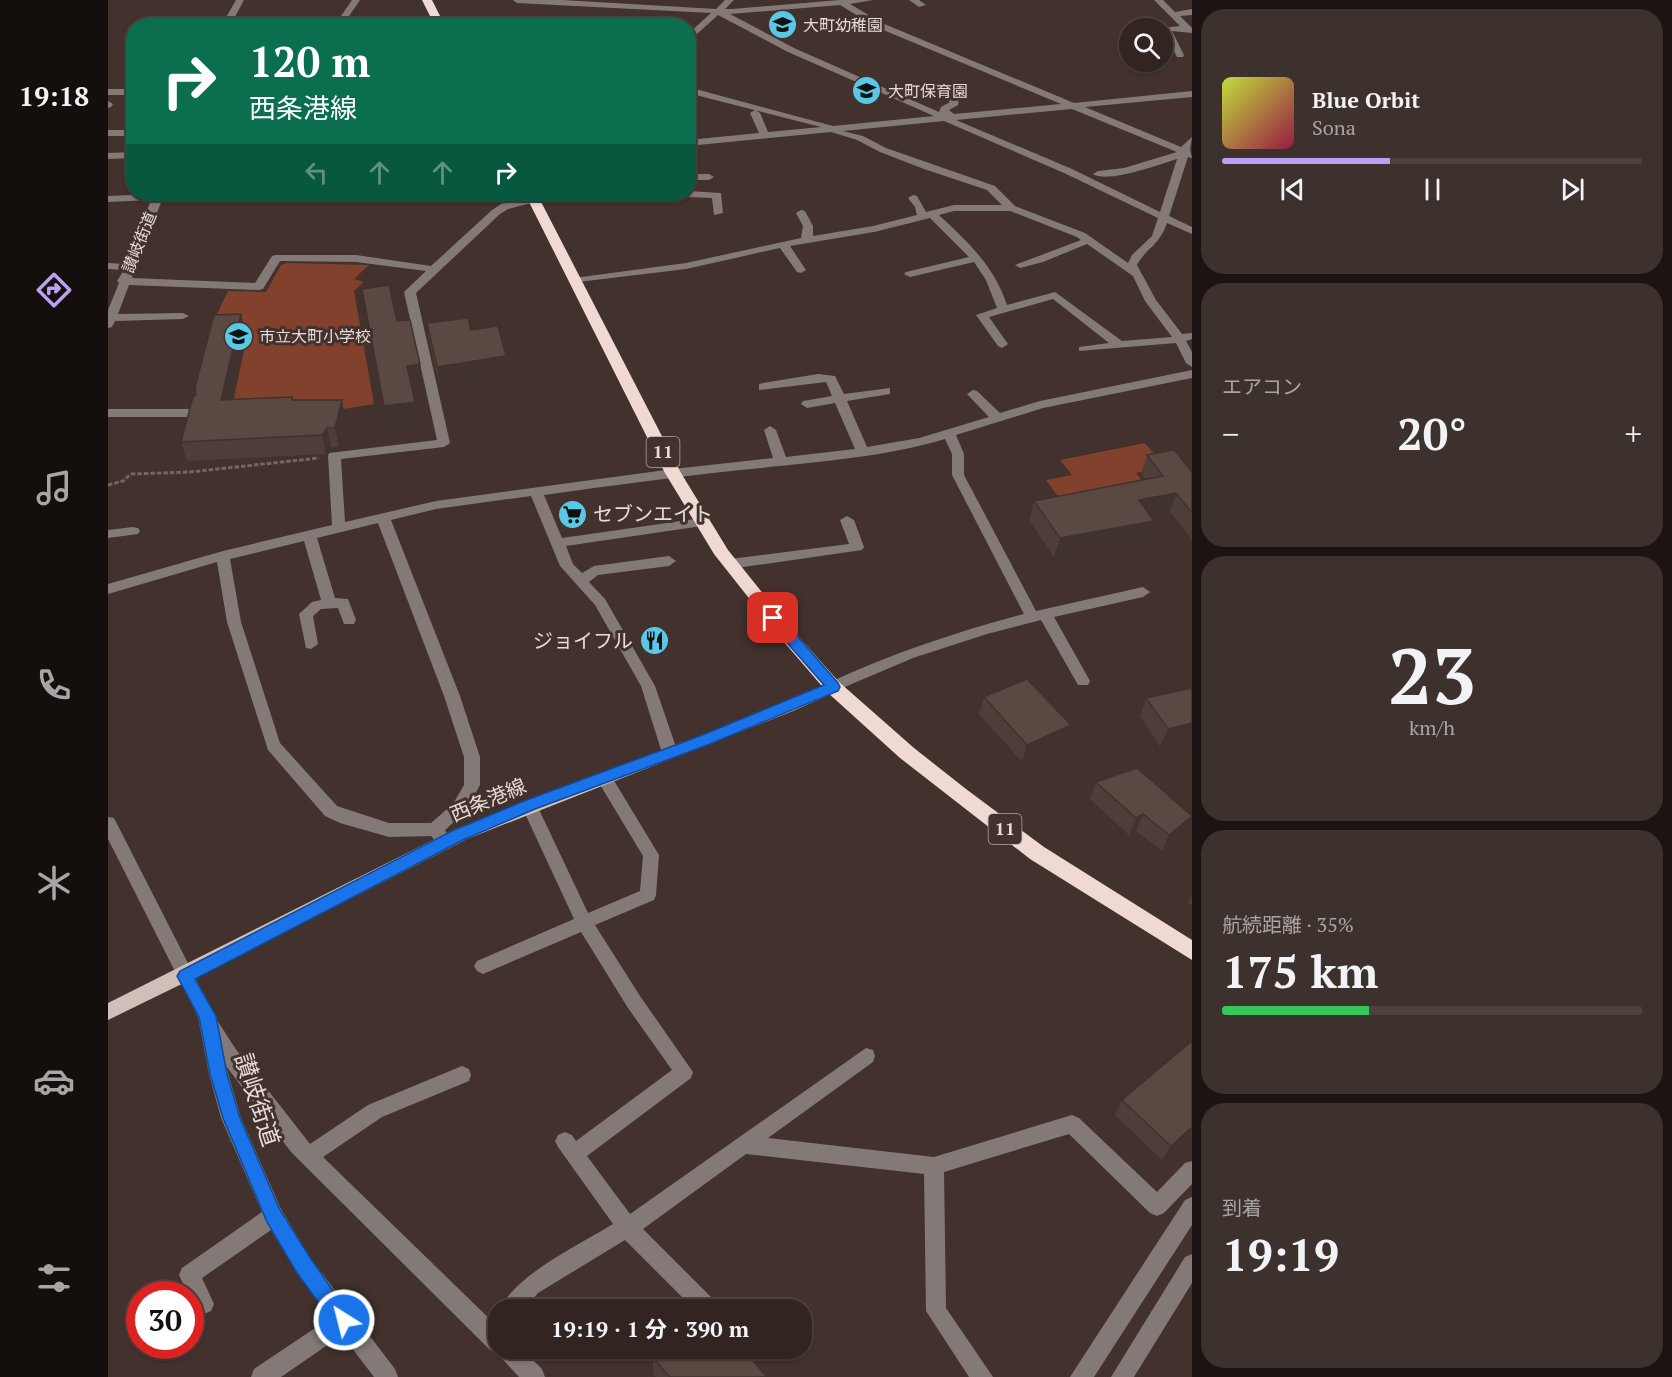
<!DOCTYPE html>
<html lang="ja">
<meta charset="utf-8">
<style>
body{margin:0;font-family:"PT Serif","Noto Sans JP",serif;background:#3d312e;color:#f1f3f6;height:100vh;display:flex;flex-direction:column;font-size:22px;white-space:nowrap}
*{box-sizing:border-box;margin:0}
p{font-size:20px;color:#a8a5a5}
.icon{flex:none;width:33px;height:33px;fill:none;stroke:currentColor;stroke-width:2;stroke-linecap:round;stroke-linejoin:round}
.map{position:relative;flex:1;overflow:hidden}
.drawer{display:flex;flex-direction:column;gap:9px;padding:9px;background:#1c1412;width:480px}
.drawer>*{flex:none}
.banner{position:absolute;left:18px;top:18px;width:570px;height:183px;border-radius:24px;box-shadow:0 2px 4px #0004,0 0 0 2px #4d423f;background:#0b6e4f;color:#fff;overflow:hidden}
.tools{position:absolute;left:1011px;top:18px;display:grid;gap:12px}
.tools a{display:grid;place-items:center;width:54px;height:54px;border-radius:50%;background:#322521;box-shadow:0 2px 4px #0004,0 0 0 2px #4d423f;font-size:30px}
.speed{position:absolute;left:18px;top:1281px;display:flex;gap:12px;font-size:30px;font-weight:700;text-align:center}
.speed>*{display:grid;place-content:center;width:78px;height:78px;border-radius:50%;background:#322521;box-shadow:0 2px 4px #0004,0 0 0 2px #4d423f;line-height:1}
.speed .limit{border:9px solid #d22;background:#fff;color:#111}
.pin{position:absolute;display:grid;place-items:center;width:51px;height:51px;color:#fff;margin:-26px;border-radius:12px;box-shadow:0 3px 9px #0006}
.me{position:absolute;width:66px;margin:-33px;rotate:324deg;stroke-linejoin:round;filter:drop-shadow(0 0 4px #0008)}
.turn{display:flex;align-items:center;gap:21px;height:126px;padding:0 24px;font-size:27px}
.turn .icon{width:78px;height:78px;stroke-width:2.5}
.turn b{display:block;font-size:42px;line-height:51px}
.lanes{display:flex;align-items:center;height:57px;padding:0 24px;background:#0003;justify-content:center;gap:30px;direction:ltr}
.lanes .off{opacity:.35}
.big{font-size:45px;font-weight:700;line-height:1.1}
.drawer .card{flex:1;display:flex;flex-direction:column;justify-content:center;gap:9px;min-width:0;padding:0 21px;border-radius:24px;background:#3d312e}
.drawer .dial{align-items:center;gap:0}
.dial b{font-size:78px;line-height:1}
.song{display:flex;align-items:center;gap:18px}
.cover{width:72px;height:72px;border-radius:9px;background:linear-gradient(135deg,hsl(70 70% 55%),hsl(340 70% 35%))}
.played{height:6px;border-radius:3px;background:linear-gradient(90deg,#bca0f2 40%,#4d423f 40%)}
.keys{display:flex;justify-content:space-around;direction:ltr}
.heat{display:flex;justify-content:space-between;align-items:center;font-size:33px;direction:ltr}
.charge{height:9px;border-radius:4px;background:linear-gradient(90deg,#34c759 35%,#4d423f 0)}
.trip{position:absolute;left:380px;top:1299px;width:324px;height:60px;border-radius:24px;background:#322521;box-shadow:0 2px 4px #0004,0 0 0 2px #4d423f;font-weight:700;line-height:60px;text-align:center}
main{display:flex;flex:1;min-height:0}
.menu{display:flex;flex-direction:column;width:108px;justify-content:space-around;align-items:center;background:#140f0d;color:#a8a5a5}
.menu .icon{width:42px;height:42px}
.menu .current{color:#bca0f2}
.menu b{font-size:27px;color:#f1f3f6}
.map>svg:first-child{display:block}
</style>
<main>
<nav class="menu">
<b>19:18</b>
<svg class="icon current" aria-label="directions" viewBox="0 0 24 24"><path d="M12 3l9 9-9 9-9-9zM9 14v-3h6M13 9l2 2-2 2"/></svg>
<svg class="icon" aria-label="music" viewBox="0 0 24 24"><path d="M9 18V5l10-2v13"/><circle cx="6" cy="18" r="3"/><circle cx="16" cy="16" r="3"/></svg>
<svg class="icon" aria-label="phone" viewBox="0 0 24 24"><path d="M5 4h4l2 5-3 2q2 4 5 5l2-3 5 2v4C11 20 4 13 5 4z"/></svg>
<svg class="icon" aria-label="climate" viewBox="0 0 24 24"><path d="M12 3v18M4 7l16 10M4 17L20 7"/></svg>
<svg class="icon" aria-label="car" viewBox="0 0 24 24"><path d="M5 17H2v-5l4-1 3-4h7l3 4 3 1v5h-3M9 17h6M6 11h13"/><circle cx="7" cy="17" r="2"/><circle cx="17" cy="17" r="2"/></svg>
<svg class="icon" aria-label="filters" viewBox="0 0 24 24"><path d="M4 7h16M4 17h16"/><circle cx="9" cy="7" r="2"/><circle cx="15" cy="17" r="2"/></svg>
</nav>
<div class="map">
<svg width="1084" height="1377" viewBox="0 0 1084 1377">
<rect width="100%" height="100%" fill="#42312c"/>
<g fill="#82412d">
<path d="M179 263 261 265 246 279 256 282 246 291 266 404 210 413 122 416 140 332 100 333 120 291 158 292 173 265Z"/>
<path d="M1037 443 1057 467 1028 473 1044 493 960 510 938 480 964 475 952 460Z"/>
</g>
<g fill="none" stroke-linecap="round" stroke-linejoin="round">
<path stroke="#756661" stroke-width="3" stroke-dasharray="4.5 2" stroke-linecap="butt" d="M0 485 15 481 23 474 82 472 211 458"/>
<g fill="#837a77" fill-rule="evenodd">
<path d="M128 0H136L122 26H113Z"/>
<path d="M244 0H252L239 19 244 26H235L231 19Z"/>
<path d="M405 0H454L608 9 617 0H626L617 9H624L732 0H765L742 4 774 23 966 103 1084 91V97L977 107 1073 147 1084 137 1082 149 1084 158 1080 157 1061 216 1084 227V234L1059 223C1051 246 1039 247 1029 265L1048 300 1074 334 1084 333V339L1078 341 1084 352V367L1078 363 1068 343 971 351V347L1001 343 945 299 881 317 900 344 894 348 890 346 868 315 889 308 878 280 866 262 802 277 796 274 798 272 861 257 822 218 766 232 682 246 698 270 693 273 689 272 672 248 578 269 462 283V279L466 278 578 263 693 238 695 226 688 213 693 210 697 211 705 226V236L765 226 809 215 807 207 800 198 805 195 809 196 818 212 846 205H894L879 190 816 169 772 152 749 140 723 132 580 146V140L651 133 642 113 647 110 652 113 660 132 713 127 580 93V87L725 126 826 116 680 52 610 15 580 42V34L603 13 409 3ZM732 5 768 27 953 104 846 114 841 110 850 105 851 99 830 85 825 88 827 90 842 102 833 107 831 112 686 48 622 14ZM964 109 1069 152 1016 168 990 171 985 174C999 184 1052 164 1069 159L1052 212 964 169 848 120ZM836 121 956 173 1050 218 1044 236 1024 255 1020 263 977 233 907 206 887 186 778 148 755 136 735 131ZM846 211H902L969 237 973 240 907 265 912 268 935 262 979 244 1025 276 1037 301 1064 337 1014 341 947 292 899 305C886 266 861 243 831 215Z"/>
<path d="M801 0H811L818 5 811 7Z"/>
<path d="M1046 0H1055L1067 12 1084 9V15L1072 16 1084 28V33L1064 31 1076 55 1075 57H1069L1054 28 1072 26Z"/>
<rect x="0" y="89" width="26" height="6"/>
<path d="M0 101 5 104 3 107 0 108Z"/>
<rect x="0" y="130" width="26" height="6"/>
<path d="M26 152V158L0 159V153Z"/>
<path d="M580 174H601L606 177 601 180H580Z"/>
<path d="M580 191 613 193 615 213 606 215 604 198 578 197 573 194H580Z"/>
<path d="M46 194H118L113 197 54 200 24 278 147 283 164 256 168 255H248L323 266 384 210 393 204 426 198 431 201 400 209 392 214 308 293 342 443 336 447 233 459 237 522 328 501 565 469 665 458 656 430 662 426 668 430 678 457 747 449 727 403 699 408 693 404 695 401 724 396 718 382 651 390V384L655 383 710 374 727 376 736 394 782 388V394L739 401 759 447 811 438 881 417 859 394 865 390 869 391 892 413 932 401 1084 370V378L935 408 848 435 856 454V475L928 611 1035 587 1042 592 1035 597 946 617 982 681 980 685H970L933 620 879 634 805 658 725 692 720 691 718 687 720 683C783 654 848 632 916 614L844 475V454L837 439C777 457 715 461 653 468 580 475 508 485 436 495L454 538 594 518 601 522 594 526 458 546 465 564 474 573 486 566 561 556 568 561 561 566 490 575 481 582 497 599 547 686 570 753 568 757H556L554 753 533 686 487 605 452 566 423 496 328 509 283 520 352 696 372 757V785L357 812 337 830 341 837 339 842C331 844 328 842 323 836L281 837 232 823 217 816 160 750 119 622 109 562 0 594V584L115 551 224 525 220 456 221 453 329 440 296 292 318 271 248 262 172 261 155 289 151 290 21 285 10 314 75 313 81 316 75 319 7 321 4 327 0 328V310L11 283 9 281 16 270 0 269V263L18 264 43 200 0 202V196ZM270 523 336 696 356 757V785L345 804 323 823H281L229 806 172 743 133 622 122 559 196 541 213 600 204 602 191 614 198 648 203 649 210 644 205 616 213 609 230 608 236 624H246L248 620 240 599 227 598 209 538Z"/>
<path d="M0 409H85L91 413 85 417H0Z"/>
<path d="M739 516 746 520 756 547 754 550 622 569 615 564 622 559 741 544 732 520Z"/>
<path d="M25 527 30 528 32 531 30 534 0 538V530Z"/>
<path d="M496 772 502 774 551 855 548 895 546 900 487 925 532 996 585 1072 583 1078 479 1156 522 1214 758 1048 765 1050 767 1056 765 1062 660 1138 826 1157 964 1115 971 1118 1049 1192 1077 1163 1084 1161V1184L1056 1213 1049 1216 1042 1213 961 1134 836 1172 838 1308 885 1377H861L818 1311 816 1174 638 1154 535 1229 609 1303 612 1310H587L517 1240 430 1293 416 1310H392C406 1275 473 1244 505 1224L450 1147 447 1141 450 1135 457 1132 464 1135 468 1141 564 1070 520 1008 473 932 375 974 369 971 366 966 369 961 466 919 413 805 415 801 421 799 427 801 480 913 532 891 535 856 488 778 490 774Z"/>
<path d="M0 817 6 818 109 1020 127 1048 202 1144 260 1105 354 1066 361 1069 363 1075 361 1081 274 1117 215 1157 390 1327V1348H413L434 1369 437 1377H411L388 1352 382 1350 183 1152 118 1066 133 1118 173 1209 203 1259 287 1369 290 1377H266L234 1335 173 1377H143L146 1369 222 1318 189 1273 163 1230 94 1278 106 1304 103 1311 96 1314 89 1311 82 1294H80L71 1275 74 1268 154 1212 113 1118 101 1074 90 1017 0 839Z"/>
<path d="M1084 1197V1225L986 1377H962L1077 1200Z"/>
<path d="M1084 1254V1283L1026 1377H1003L1077 1257Z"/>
</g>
<path fill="#d0beb9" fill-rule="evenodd" d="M725 682 730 683 732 687 730 691 685 711 359 839 127 958 0 1020V1003L347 829 628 722Z"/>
<g fill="#efd9d2" fill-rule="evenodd">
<path d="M314 0H324L337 26H327Z"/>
<path d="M417 194H429L573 473 620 550 682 627 731 682 806 748 858 789 936 847 1084 940V960L922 859 792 758 719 692 670 635 606 554 557 473Z"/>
</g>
</g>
<g fill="#4d3e3a">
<path d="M254 289 289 321 312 364 315 387 304 388 310 424 280 429Z"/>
<path d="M319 323 363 330 398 356 400 373 331 384 321 340Z"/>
<path d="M138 333 122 399 184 397 185 400H234L237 419 231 447H223L218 454 79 461 73 442 88 395Z"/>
<path d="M1039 455 1084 472V540L1062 512 1042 516 1040 539 946 557 921 520 926 501 1037 479 1033 474Z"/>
<path d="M1084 688V740L1052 747 1032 716 1038 698Z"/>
<path d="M876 697 963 725 958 742 914 762 871 714Z"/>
<path d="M988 782 1084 816 1077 833 1054 851 1028 831 1021 835 982 799Z"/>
<path d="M1084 893V905L1080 903Z"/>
<path d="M1084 1041V1134L1054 1160 1007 1115 1014 1100Z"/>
<path d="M545 1358 659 1377H548L545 1374Z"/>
</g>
<g fill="#3f322f">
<path d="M133 314 138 333 118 419 113 400Z"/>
<path d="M398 356 400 373 331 384 329 367Z"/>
<path d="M312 364 315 387 302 389 299 366Z"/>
<path d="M234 400 237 419 231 447 227 428Z"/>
<path d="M307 402 310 424 280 429 276 406Z"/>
<path d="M219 428 223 447 218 454 214 435Z"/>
<path d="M1068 493 1062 512 1025 519 1031 500Z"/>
<path d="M1046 521 1040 539 946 557 952 538Z"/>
<path d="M1084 723V740L1052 747 1060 729Z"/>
<path d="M963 725 958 742 914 762 919 745Z"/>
<path d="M1035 814 1028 831 1021 835 1028 818Z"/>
<path d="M1084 816 1077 833 1054 851 1061 835Z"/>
<path d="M1084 1127V1134L1054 1160 1063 1146Z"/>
</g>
<g fill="#5a4843" stroke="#3f322f" stroke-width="1.5">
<path d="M281 285 289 321 302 320 312 364 299 366 307 402 276 406 254 289Z"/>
<path d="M133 314 113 400 184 397V400H234L227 428H219L214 435 73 442 85 397 88 395 87 387 106 315Z"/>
<path d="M360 318 363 330 390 326 398 356 329 367 319 323Z"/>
<path d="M1066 450 1084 472V513L1068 493 1031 500 1046 521 952 538 926 501 1055 476 1039 455Z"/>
<path d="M919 679 963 725 919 745 876 697Z"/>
<path d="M1084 688V723L1060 729 1038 698Z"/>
<path d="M1029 768 1084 816 1061 835 1035 814 1028 818 988 782Z"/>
<path d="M1084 1041V1127L1063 1146 1014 1100Z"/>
<path d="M555 1348H634L659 1377H562L545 1358Z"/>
</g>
<path fill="#1a73e8" stroke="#114b97" stroke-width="1.5" d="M665 613 670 614 730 683 732 687 730 691 602 744 427 809 355 840 87 979 108 1016 119 1074 132 1118 172 1210 203 1259 245 1320 242 1327 236 1330 229 1327 189 1273 159 1222 115 1118 102 1074 91 1017 69 976 72 971 344 831 416 801 592 736 716 685 660 621 659 618Z"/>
<defs>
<symbol id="school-disc" viewBox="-11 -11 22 22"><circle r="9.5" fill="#59c8e5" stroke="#42312c"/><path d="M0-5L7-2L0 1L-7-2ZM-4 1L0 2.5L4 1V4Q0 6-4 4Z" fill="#111"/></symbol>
<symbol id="supermarket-disc" viewBox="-11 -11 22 22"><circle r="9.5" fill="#59c8e5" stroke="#42312c"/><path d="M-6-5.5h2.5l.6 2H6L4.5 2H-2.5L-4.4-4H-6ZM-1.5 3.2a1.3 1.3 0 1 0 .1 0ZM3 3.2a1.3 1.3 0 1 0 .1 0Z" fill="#111"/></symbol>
<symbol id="restaurant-disc" viewBox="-11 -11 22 22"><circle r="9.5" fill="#59c8e5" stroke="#42312c"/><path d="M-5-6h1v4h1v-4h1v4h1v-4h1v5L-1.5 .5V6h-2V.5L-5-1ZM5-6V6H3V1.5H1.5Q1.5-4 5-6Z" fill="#111"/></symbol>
</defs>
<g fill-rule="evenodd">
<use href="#school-disc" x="658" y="8" width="33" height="33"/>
<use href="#school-disc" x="742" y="74" width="33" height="33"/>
<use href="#school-disc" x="114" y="320" width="33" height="33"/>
<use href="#supermarket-disc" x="448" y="498" width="33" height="33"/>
<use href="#restaurant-disc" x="530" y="624" width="33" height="33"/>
</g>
<g text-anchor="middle" stroke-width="6" stroke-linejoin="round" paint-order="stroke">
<g font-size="16" fill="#e6dbd7" stroke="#42312c" text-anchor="start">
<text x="695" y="31">大町幼稚園</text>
<text x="780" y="97">大町保育園</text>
<text x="151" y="342">市立大町小学校</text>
</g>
<g font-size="16" fill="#e6dbd7" stroke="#42312c">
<text transform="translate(31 242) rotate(-68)" y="6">讃岐街道</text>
</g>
<g fill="#42312c" stroke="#b5a8a4" stroke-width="1.5">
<rect x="538.5" y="437" width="33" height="30" rx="4.5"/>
<rect x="880.5" y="814" width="33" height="30" rx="4.5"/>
</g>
<g font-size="18" font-weight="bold" fill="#e6dbd7">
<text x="555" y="458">11</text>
<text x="897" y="835">11</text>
</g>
<g font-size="20" fill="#e6dbd7" stroke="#42312c" text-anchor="start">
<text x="485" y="521">セブンエイト</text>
<text x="525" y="648" text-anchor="end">ジョイフル</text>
</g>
<g font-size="20" fill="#e6dbd7" stroke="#42312c">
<text transform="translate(380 800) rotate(-23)" y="7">西条港線</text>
</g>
<g font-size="24" fill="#e6dbd7" stroke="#42312c">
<text transform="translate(149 1100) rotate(72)" y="8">讃岐街道</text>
</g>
</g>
</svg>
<div class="tools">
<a><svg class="icon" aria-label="search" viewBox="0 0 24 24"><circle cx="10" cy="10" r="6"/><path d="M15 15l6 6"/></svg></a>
</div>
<div class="speed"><div class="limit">30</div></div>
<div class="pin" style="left:665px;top:618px;background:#d93025"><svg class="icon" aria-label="arrive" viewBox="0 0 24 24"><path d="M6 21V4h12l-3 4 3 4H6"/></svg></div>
<svg class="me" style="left:236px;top:1320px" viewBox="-20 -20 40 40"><circle r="17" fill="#1a73e8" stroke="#fff" stroke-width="3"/><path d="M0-11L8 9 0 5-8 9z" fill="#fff"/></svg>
<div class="trip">19:19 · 1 分 · 390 m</div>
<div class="banner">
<div class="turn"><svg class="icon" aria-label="right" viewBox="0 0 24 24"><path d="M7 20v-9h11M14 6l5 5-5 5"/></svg><div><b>120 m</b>西条港線</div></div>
<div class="lanes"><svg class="icon off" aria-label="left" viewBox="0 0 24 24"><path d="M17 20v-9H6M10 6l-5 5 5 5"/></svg><svg class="icon off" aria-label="ahead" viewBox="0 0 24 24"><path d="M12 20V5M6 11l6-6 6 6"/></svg><svg class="icon off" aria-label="ahead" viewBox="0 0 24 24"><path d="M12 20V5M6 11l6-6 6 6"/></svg><svg class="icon" aria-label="right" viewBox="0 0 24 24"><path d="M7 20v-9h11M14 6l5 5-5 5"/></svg></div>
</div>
</div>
<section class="drawer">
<div class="card">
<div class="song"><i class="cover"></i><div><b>Blue Orbit</b><p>Sona</p></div></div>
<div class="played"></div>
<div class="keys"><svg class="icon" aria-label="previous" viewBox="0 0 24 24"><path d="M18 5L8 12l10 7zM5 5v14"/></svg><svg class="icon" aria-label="pause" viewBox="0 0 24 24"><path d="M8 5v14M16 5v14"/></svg><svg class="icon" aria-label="next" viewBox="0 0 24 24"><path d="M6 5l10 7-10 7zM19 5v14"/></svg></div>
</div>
<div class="card"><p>エアコン</p>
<div class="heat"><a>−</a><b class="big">20°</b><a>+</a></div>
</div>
<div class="card dial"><b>23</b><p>km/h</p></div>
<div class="card"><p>航続距離 · 35%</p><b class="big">175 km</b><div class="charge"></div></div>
<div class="card"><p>到着</p><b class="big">19:19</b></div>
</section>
</main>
